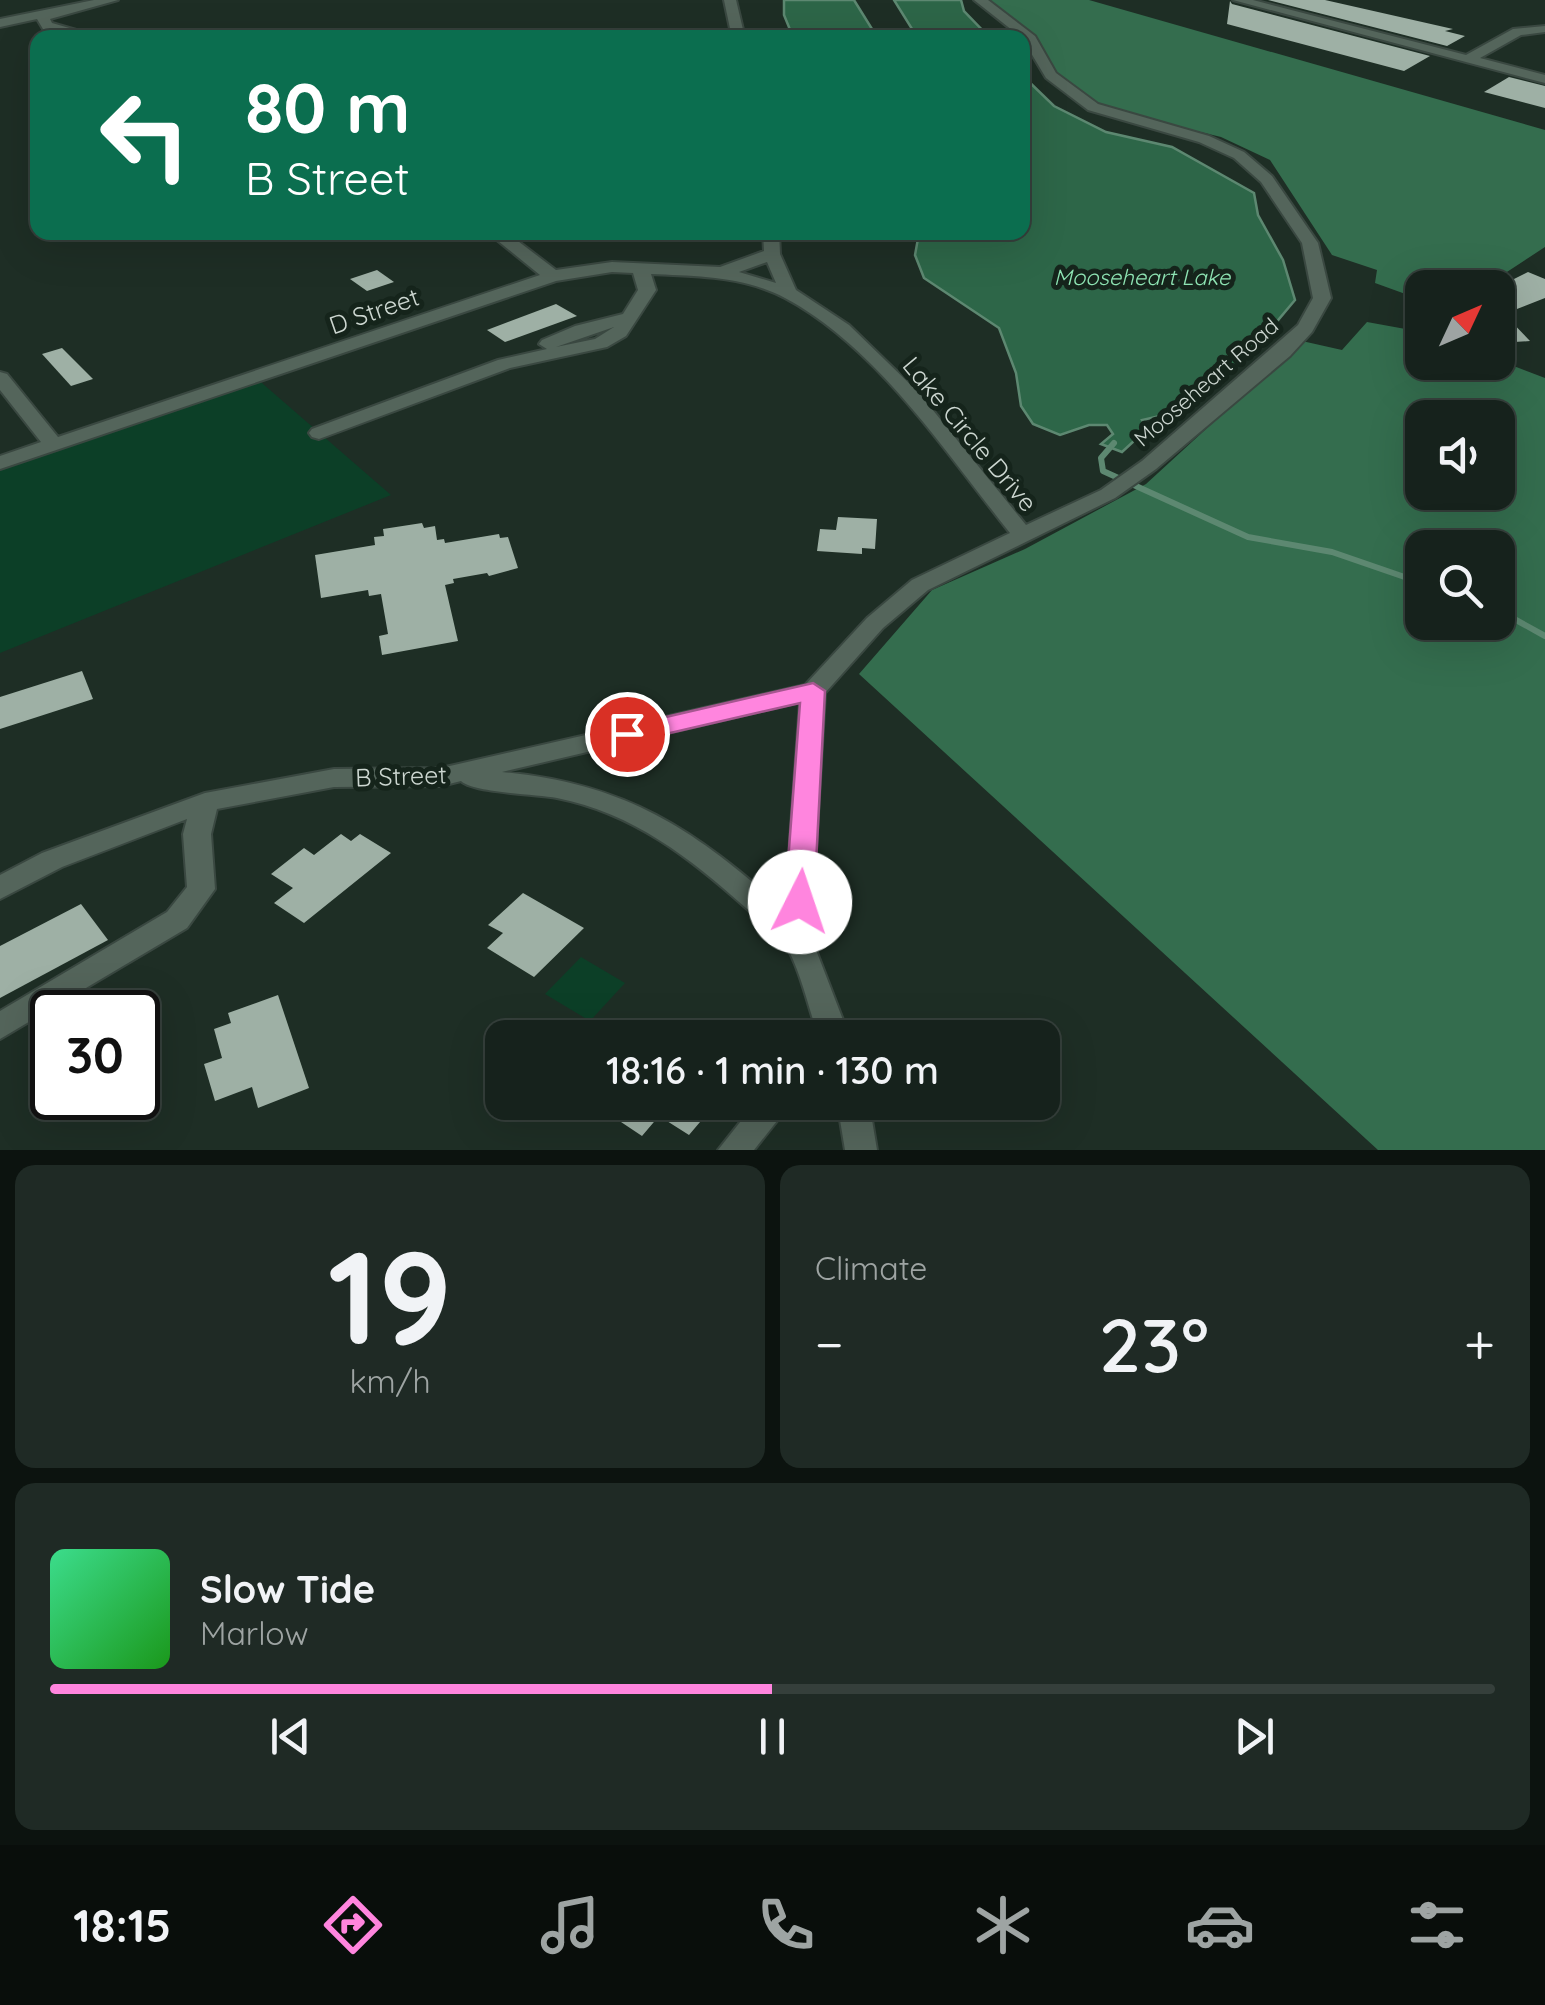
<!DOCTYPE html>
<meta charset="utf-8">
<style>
body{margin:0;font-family:Quicksand,sans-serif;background:#1f2a25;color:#f1f3f6;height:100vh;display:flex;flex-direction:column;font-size:38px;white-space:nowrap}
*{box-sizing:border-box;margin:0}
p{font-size:32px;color:#9ea4a3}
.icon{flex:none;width:55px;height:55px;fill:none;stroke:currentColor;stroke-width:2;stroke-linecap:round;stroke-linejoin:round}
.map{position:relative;height:1150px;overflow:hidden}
.sheet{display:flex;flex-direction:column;gap:15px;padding:15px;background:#0c130f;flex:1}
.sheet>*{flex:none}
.top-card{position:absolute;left:30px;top:30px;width:1000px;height:210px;border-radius:20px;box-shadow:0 10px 40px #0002,0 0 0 2px #353f3b;background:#0b6e4f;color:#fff;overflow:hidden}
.needle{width:65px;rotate:46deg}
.buttons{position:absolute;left:1405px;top:270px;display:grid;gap:20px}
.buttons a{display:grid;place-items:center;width:110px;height:110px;border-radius:20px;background:#16221c;box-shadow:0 10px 40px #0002,0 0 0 2px #353f3b;font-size:50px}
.speed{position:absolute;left:30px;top:990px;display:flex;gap:20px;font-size:50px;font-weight:700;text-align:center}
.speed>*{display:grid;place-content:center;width:130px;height:130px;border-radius:50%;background:#16221c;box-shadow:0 10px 40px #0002,0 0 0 2px #353f3b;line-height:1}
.speed .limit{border:5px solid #111;border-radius:15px;background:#fff;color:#111}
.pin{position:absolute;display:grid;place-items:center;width:85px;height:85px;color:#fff;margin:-42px;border:5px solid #fff;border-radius:50%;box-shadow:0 2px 10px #0007}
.me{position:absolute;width:110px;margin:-55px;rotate:4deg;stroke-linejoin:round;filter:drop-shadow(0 0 8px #0008)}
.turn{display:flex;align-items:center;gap:35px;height:210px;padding:0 50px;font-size:45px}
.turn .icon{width:130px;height:130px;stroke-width:2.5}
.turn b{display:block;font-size:70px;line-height:85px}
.big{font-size:75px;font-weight:600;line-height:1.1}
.sheet .card{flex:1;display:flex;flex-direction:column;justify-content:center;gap:15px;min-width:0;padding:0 35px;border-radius:20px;background:#1f2a25}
.sheet .dial{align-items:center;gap:0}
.dial b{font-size:130px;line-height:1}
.song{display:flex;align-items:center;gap:30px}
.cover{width:120px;height:120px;border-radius:15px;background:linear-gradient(135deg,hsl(150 70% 55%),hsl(120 70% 35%))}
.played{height:10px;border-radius:5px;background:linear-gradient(90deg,#ff85de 50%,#353f3b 50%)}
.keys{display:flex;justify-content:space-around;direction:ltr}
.heat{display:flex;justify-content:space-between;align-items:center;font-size:55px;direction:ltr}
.sheet .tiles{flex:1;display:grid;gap:15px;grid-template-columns:1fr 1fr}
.card:last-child{grid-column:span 2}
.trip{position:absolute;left:485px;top:1020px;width:575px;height:100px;border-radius:20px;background:#16221c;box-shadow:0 10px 40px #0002,0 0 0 2px #353f3b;font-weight:600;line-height:100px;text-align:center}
.dock{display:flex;height:160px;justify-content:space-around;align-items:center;background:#090e0b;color:#9ea4a3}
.dock .icon{width:70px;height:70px}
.dock .selected{color:#ff85de}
.dock b{font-size:45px;color:#f1f3f6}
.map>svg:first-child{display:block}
</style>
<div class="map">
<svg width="1545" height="1150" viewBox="0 0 1545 1150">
<rect width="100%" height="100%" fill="#1e2e25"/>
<g fill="#0c3f27">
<path d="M255 377 391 495 0 653V463Z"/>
<path d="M581 957 625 983 590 1021 545 994Z"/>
</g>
<g fill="#346d4e" fill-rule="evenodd">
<path d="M986 0H1089L1545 130V247L1484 287 1422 288V300L1375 283 1377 270 1332 255 1270 160 1221 137 1106 109 1075 90 1053 70 1030 36Z"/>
<path d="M1367 322 1422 332V362L1498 360 1545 378V1150H1378L859 674 932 590 1025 549 1146 484 1302 341 1342 350ZM1422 418H1498V492H1422ZM1422 548H1498V622H1422Z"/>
</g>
<g fill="#2d6648" stroke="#5d8871" stroke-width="2.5">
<path d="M784 0H854L877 37H793L784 15Z"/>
<path d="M894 0H961L964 11 989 37H917Z"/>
<path d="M1023 76 1054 106 1106 132 1172 147 1254 193 1258 215 1283 260 1295 300 1253 350 1186 410 1142 420 1147 429 1122 452 1101 444 1113 434 1107 425H1089L1060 435 1033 424 1021 406 1016 373 999 328 924 278 915 255 919 233 1022 232Z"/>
</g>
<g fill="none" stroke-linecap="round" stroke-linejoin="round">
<g stroke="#5d8871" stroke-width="6">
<path d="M1114 443 1101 458 1103 471 1248 537 1332 552 1422 583"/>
<path d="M1498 610 1545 636"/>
</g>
</g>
<g fill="#9eb0a5">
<path d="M1268 0H1325L1453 29 1445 31 1465 36 1447 46Z"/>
<path d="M1230 1 1232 4 1430 56 1404 71 1227 24Z"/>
<path d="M1509 77 1545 86V108L1484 92Z"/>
<path d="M377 270 394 282 367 291 350 279Z"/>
<path d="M1528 272 1545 279V298L1504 314 1530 341 1498 343V292L1507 288 1502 285Z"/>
<path d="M556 304 577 316 505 342 487 330Z"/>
<path d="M62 348 93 379 71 386 42 354Z"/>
<path d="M838 517 877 519 875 549 862 548V554L817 551 820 529 836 530Z"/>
<path d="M422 523 424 528 435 526 437 540 444 539 445 543 499 534 500 538 508 537 518 568 489 576 487 573 453 579 454 583 445 585 458 641 382 655 379 636 388 634 381 594 369 596 368 590 321 598 315 555 375 545 374 537 384 536 383 529Z"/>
<path d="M82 671 93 699 0 729V697Z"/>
<path d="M341 834 351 841 360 834 391 853 304 923 274 903 293 888 271 874 304 848 314 855Z"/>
<path d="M523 893 584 928 534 977 487 948 503 933 488 925Z"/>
<path d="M81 904 108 940 0 998V946Z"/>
<path d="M278 995 309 1088 258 1108 252 1087 215 1101 204 1064 222 1058 214 1029 231 1023 228 1013Z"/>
<path d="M591 1102H717L689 1135 659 1116 642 1136Z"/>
</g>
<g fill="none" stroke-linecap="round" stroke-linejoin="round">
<defs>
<g id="minor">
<path d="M94 0H118L50 19 52 23 104 38H80L43 29 37 19 0 27V19Z"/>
<path d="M724 0H736L745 38H732Z"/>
<path d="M974 0H988L1035 36 1056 73 1098 104 1209 136 1244 152 1272 176 1318 243 1331 298 1312 332 1290 356 1156 469 1115 498 928 590 883 628 825 693 811 937 850 1038H819C809 1010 800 968 785 944 777 931 758 919 746 908 690 858 633 813 557 798 536 794 474 793 461 781L441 786 334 787 217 809 211 834 215 889 187 928 0 1039V1011L167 912 187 887 183 834 187 819 62 867 0 899V875L42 853 205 793 334 769 441 768 805 685 867 618 912 580 1010 533C946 453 877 347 785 298 744 276 696 276 651 274L656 290 626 336 607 347 510 368 319 439 312 437 309 433 312 429 498 360 547 349 539 344 542 340 575 326 623 314 638 290 633 273 612 272 556 281 0 469V456L41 442 0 390V372L7 374 58 437 540 275 487 232H506L556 270 612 262 720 267 764 251 763 232H779L780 254 796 290 849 325 919 393 1026 525 1101 490 1142 461 1298 325 1313 298 1302 243 1261 182 1234 158 1199 142 1088 110 1046 78 1022 38ZM767 262 776 283 739 272ZM614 327 595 339 556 347ZM800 702 785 910C693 829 628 784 502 772Z"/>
<path d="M1233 0H1253L1466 55 1513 29 1545 26V32L1521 35 1480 58 1545 75V83Z"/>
<path d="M756 1102H792L754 1150H718Z"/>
<path d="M837 1102H869L877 1150H845Z"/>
</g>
</defs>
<use href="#minor" stroke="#3a4841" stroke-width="4"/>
<use href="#minor" fill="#54655b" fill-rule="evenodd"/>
</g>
<path fill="#ff85de" stroke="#a65690" stroke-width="2.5" d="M813 683 825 691 814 902 810 909 800 913 789 909 785 902 800 703 627 743 614 734 627 726Z"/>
<g text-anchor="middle" stroke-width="10" stroke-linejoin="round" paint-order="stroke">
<g font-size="22" font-style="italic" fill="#8ee4b3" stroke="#15241b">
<text x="1142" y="285">Mooseheart Lake</text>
</g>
<g font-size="22" fill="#cdd7d1" stroke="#15241b">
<text transform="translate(1206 382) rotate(-41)" y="8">Mooseheart Road</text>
</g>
<g font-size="25" fill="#cdd7d1" stroke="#15241b">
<text transform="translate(374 311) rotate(-19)" y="9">D Street</text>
<text transform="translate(970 434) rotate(50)" y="9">Lake Circle Drive</text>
<text transform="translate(401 776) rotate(-2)" y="9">B Street</text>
</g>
</g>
</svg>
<div class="buttons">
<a><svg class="needle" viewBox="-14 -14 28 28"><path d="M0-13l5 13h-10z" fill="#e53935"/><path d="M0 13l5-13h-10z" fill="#9ea4a3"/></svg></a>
<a><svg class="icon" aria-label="sound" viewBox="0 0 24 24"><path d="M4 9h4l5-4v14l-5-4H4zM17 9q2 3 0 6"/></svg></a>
<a><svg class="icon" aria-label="search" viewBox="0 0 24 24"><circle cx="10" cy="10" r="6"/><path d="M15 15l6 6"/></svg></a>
</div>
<div class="speed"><div class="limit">30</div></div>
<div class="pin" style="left:627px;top:734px;background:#d93025"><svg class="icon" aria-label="arrive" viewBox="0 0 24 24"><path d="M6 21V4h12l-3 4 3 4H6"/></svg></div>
<svg class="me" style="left:800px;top:902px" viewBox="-20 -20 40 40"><circle r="19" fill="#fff"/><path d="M0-13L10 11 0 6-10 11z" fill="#ff85de"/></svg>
<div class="trip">18:16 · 1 min · 130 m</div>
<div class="top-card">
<div class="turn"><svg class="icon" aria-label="left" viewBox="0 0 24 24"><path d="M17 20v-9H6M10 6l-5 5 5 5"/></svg><div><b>80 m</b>B Street</div></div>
</div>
</div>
<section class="sheet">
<div class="tiles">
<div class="card dial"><b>19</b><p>km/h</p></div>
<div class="card"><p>Climate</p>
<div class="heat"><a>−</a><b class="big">23°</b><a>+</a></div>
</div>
<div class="card">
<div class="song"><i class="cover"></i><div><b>Slow Tide</b><p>Marlow</p></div></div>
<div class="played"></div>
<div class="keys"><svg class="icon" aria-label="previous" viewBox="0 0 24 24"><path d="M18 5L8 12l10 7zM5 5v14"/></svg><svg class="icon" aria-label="pause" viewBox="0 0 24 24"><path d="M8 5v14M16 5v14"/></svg><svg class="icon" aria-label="next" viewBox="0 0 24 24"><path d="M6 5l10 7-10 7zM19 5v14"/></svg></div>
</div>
</div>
</section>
<nav class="dock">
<b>18:15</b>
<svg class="icon selected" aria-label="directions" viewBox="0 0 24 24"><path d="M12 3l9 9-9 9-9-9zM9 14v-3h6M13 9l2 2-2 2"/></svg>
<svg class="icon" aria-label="music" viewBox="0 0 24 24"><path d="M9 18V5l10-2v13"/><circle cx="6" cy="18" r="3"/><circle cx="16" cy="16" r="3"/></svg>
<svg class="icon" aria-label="phone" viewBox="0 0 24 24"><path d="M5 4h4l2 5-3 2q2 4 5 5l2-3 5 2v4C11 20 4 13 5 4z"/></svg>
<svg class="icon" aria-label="climate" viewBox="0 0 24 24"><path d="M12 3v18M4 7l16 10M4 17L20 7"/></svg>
<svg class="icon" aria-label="car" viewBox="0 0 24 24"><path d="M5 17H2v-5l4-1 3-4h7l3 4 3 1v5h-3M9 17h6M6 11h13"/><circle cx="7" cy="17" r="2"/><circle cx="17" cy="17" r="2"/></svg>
<svg class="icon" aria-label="filters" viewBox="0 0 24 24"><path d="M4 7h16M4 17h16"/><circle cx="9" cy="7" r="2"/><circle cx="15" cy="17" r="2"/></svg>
</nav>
